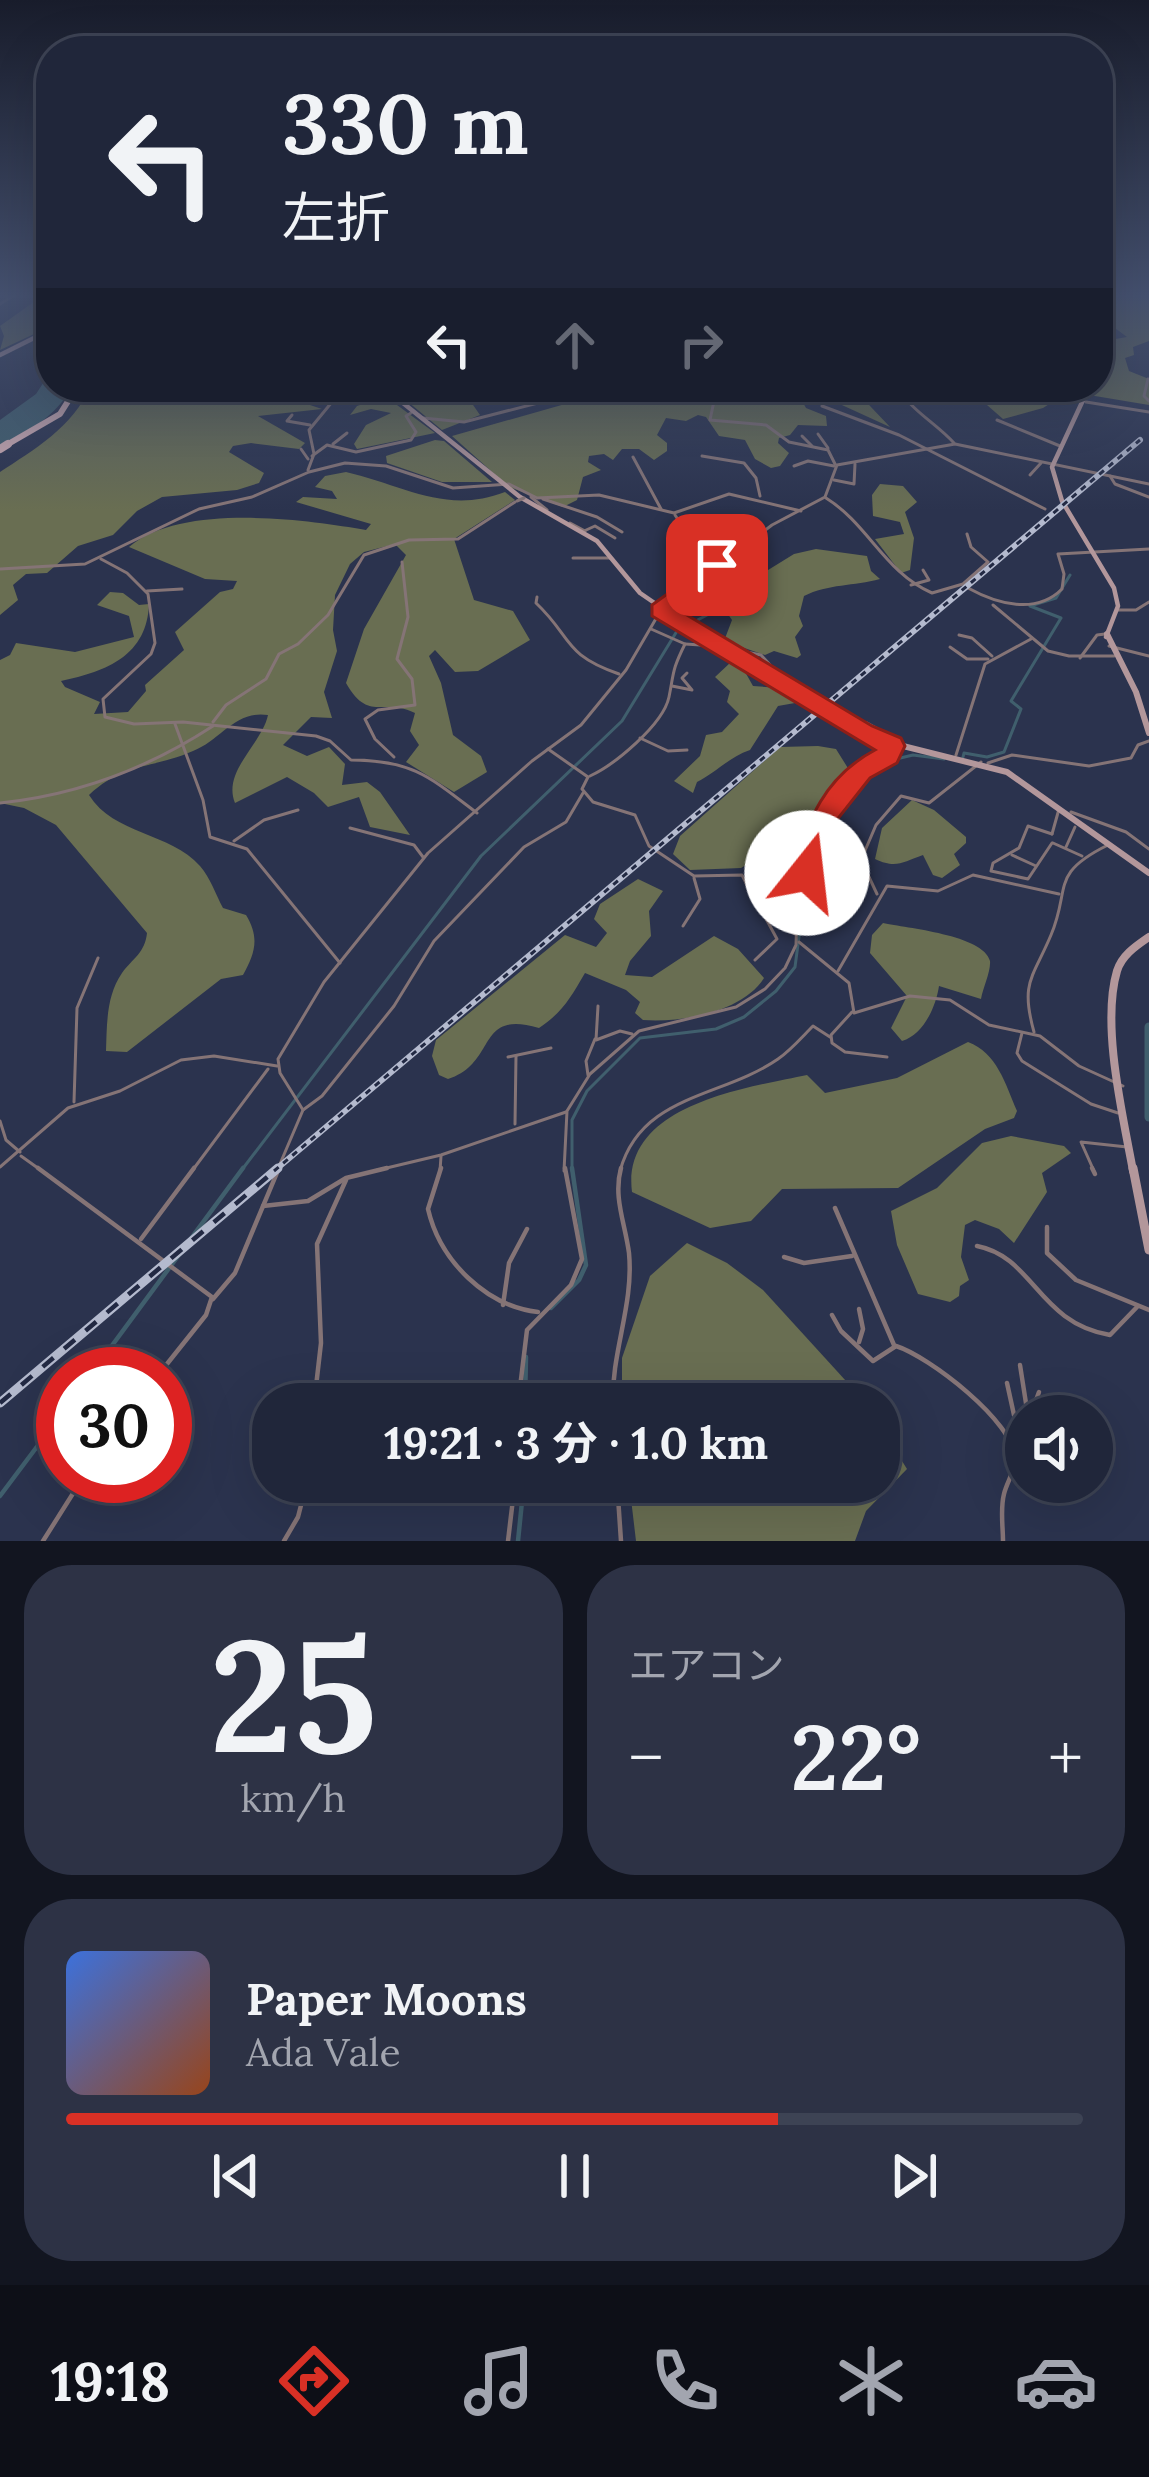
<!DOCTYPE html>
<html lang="ja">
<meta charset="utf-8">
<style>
body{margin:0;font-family:Lora,"Noto Sans JP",serif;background:#2d3245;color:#f1f3f6;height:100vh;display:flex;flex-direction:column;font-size:45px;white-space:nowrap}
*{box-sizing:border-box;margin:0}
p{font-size:39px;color:#a2a5af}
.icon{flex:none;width:66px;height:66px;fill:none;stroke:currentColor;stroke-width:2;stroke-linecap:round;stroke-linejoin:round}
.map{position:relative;height:1541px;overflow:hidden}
.drawer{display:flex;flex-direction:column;gap:24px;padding:24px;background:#121520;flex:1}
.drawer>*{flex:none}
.top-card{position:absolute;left:36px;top:36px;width:1077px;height:366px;border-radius:48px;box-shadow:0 12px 48px #0002,0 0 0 3px #3d4354;background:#20263a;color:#f1f3f6;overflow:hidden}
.tools{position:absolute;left:1005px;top:1395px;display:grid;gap:24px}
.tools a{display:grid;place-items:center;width:108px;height:108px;border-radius:50%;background:#20263a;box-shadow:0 12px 48px #0002,0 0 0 3px #3d4354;font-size:60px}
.speed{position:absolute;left:36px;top:1347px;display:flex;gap:24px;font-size:60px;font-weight:700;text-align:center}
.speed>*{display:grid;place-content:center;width:156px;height:156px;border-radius:50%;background:#20263a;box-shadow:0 12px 48px #0002,0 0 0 3px #3d4354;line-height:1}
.speed .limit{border:18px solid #d22;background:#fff;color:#111}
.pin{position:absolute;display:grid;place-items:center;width:102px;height:102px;color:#fff;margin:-51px;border-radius:24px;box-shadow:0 6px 18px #0006}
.me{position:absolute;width:132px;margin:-66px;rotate:16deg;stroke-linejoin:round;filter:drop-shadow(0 0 9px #0008)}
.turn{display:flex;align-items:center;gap:42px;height:252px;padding:0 48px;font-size:54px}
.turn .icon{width:156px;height:156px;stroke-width:2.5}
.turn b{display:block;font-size:84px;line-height:102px}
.lanes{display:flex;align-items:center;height:114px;padding:0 48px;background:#0003;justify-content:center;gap:60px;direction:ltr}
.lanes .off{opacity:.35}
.big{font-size:90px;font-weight:700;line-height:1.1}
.drawer .widget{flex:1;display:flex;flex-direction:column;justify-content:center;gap:18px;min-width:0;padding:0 42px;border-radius:48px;background:#2d3245}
.drawer .dial{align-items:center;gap:0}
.dial b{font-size:156px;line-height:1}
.song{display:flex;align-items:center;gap:36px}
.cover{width:144px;height:144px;border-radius:18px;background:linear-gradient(135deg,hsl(220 70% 55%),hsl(20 70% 35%))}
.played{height:12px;border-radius:6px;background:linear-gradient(90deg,#d93025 70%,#3d4354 70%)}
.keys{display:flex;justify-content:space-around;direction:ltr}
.heat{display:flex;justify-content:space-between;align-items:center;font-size:66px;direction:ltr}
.drawer .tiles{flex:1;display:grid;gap:24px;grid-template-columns:1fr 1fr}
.widget:last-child{grid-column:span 2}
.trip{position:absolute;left:252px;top:1383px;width:648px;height:120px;border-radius:48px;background:#20263a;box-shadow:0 12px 48px #0002,0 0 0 3px #3d4354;font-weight:700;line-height:120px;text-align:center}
.menu{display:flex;height:192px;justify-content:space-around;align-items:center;background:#0d0f17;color:#a2a5af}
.menu .icon{width:84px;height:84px}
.menu .current{color:#d93025}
.menu b{font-size:54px;color:#f1f3f6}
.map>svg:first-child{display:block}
</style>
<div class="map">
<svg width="1149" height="1541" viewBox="0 0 1149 1541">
<rect width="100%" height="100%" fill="#2b334e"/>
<g fill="#696e52">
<path d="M45 294H51V326L0 350 4 336 0 326Z"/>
<path d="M1098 294H1149V341L1133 347 1134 355 1125 358 1129 371 1149 379V405L1089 395 1084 387H1098V342L1127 337 1099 316 1104 309Z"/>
<path d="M89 387H265L262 392 280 395 310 387 295 400 322 409 258 416 305 443 299 449 251 443 233 446 229 452 264 473 259 483 237 490 162 497 137 511 113 535 78 546 47 573 26 574 13 585 18 600 0 615V472C32 451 76 425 89 387Z"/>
<path d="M390 387H593C566 396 537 411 513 391L471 402 480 415 442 430Z"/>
<path d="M625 387H852L890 427 820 395 801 399 806 408 826 416 827 426 798 425 790 435 779 438 778 443 789 453 780 466 771 468 755 459 745 440 719 436 706 417 698 415 686 421 666 418 657 435 667 443V451L654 460 639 449H622L613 460 604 454 589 456 588 462 601 470 583 477 577 500 563 507 509 487 452 436Z"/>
<path d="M976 387H1062L1068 392 1043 408 1003 419 987 405 985 390Z"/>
<path d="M370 391H378L435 433 357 449 354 444 366 425 391 413 371 409 350 415 357 406 375 400Z"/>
<path d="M435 440 444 441 492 482H442L387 463 386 456Z"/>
<path d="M346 472C403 485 446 515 505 492L515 500 454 539 474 600 513 611 530 640 478 671 455 672 435 650 429 656 441 683 453 735 481 756 487 772 454 792 406 762 419 745 410 731 415 713C382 697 369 723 346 683L364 629 406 555 395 544 364 552 350 564 335 595 333 630 337 651 324 692 332 718 311 717 283 745 307 756 329 747 345 764 342 785 367 782 380 792 410 835 370 827 359 797 328 807 314 793 287 777 235 803C222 771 262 744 268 715 235 710 221 740 193 751 152 769 124 762 89 795 114 835 170 832 200 866 210 877 216 895 223 908L246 915C260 938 255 953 243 975L221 979 127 1052 106 1051C107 1025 106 996 122 973 133 958 145 953 147 933L56 825 24 808 0 803V660L10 655 16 643 75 652 134 637 129 616 97 605 110 592 123 593 139 605 149 604C147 655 108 671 61 681L65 687 100 702 94 714 128 712 146 691 145 685 184 650 175 632 220 592 233 589 237 581 205 579 129 547C181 503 304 519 366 530L371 524 296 502 303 497 337 499 332 491 315 487 325 476Z"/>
<path d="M880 484 903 486 917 502 905 512 914 538 910 570 901 573 875 539 904 534 900 522 873 516 872 495Z"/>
<path d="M816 549 867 556 871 571 880 579C854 586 828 584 804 596L799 616 803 626 795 637 801 655 797 658 774 651 765 655 724 641 732 620 725 610 730 604 757 606 760 575 794 554Z"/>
<path d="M731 662 744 670 753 686 779 688 795 703 778 706 750 750C729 757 717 772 697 782L693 793 674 781 700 756 706 735 722 732 739 714 727 702 730 691 715 677Z"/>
<path d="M818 746 836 749 851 773C827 792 803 822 811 854L802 867 790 865 792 858 781 844 741 868 690 870 673 854 680 836 780 747Z"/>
<path d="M912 800 934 810 966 837V843L954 854 960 865 942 878 933 875 923 855C903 862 896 869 875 859L882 828Z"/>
<path d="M638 879 663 891 649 911 651 936 630 961 625 975 652 977 714 936 738 949 764 978C743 1012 681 1023 643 1020L635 1013 640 1002 626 990 585 973C571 997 563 1012 539 1028 475 1009 498 1063 448 1079L439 1075 432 1056 436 1040 565 935 596 947 607 933 594 919 600 904Z"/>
<path d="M883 923C906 928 984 935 990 961 991 971 983 988 981 999L939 986C936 1007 923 1035 902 1041L891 1028 907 996 870 953 872 935Z"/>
<path d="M968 1042C997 1053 1005 1083 1017 1111L1014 1118 985 1129 898 1188 782 1189 751 1221 710 1228 632 1192C621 1105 745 1088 807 1075L825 1093 897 1078Z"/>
<path d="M1011 1136 1064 1146 1071 1153 1042 1173 1047 1192 1014 1243 999 1229 975 1220 965 1225 961 1257 969 1280 960 1286 959 1296 950 1302 918 1294 897 1245 891 1211 937 1188 982 1143Z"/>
<path d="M687 1243 727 1263 763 1290 867 1404H622V1358L650 1276Z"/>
<path d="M879 1424 907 1469 866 1511 855 1541H636L629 1482H879Z"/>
</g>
<path fill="#405f6d" d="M51 371V387H72C55 417 31 430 0 445V420L36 394Z"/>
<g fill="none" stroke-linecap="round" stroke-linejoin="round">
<g stroke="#405f6d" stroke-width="3">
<path d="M963 757 964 753 987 757 1004 752 1021 709 1011 701 1061 618 1030 606 1056 598 1070 575"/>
<path d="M241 1171 481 856 622 721 677 631 707 615 730 578 759 564"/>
<path d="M572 1171V1120L587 1091 640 1038 716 1029 744 1017 776 991 795 967 802 914 828 819 871 765 913 755 944 759"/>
</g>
<g stroke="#405f6d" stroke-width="4.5">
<path d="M551 1308 579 1280 586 1265 572 1168"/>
<path d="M91 1374 243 1168"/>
<path d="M525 1404 526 1357"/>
<path d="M0 1496 63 1412"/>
<path d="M518 1541 524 1482"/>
</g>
<path stroke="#405f6d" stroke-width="9" d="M1149 1027V1117"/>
<g stroke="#857476" stroke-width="3">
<path d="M0 304 16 294"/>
<path d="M41 334 51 329"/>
<path d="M1148 379 1144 396 1149 401"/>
<path d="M687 387 714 401 710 420 766 425 789 442 828 450 835 464"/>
<path d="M898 387C911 411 935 422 954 443"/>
<path d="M903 395 920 402"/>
<path d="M1086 402 1149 412"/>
<path d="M822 406 899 435 1045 509"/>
<path d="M292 415 287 421 310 425"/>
<path d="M423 418 464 422 600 387"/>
<path d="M997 420 1060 446"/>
<path d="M818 434 828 448"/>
<path d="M802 436 812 446"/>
<path d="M333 444 347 433"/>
<path d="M301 449 308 459"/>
<path d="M312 456 327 445 356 452 411 440 416 432 406 416 411 413"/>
<path d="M702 456 744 463 756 478 760 496"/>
<path d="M633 457 661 509"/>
<path d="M794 466 808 461 834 466"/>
<path d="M308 470 314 454 309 430 332 402 331 387"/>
<path d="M1030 475 1041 463"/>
<path d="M1110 476 1115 484 1149 497"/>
<path d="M834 480 854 484 855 464"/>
<path d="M531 497 547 510"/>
<path d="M826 498C868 524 885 573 932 593L963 584 988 562 971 547 967 534"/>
<path d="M543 499 597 517 622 532"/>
<path d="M675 515 688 535 728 553"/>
<path d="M570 523 585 531"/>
<path d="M584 531 595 526 615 538"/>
<path d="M573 558H610"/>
<path d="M101 559 127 573 148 594 155 643 151 654 103 699 105 717 134 724 183 722 316 736 330 741 351 760C412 760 430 777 477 813"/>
<path d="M0 569 85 564 199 509 252 497 309 472 345 463 386 466 453 488 509 484 537 498 599 495 674 513 729 494 801 511"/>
<path d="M911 585 929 580 923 570"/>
<path d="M968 588C997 604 1036 615 1062 589L1064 574 1058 554 1149 549"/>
<path d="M147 591 182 589"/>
<path d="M537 597 536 603C573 638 562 654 619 674"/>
<path d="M993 605 1048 651 1069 656H1114"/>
<path d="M1118 610H1136L1149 602"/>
<path d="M651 629 685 644 716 646"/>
<path d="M959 635 972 638 992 656"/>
<path d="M1109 646 1149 656"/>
<path d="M950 647 967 659H988"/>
<path d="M727 648 761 655 791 688"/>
<path d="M1080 658 1097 635 1105 634"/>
<path d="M672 686 692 690 682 678 687 673"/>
<path d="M845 721 867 723 902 742"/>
<path d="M213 722 226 705 266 679 279 654 298 644 328 615 364 555 409 540 458 539 515 502"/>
<path d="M175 724 203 800 210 837 247 849 340 963"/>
<path d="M640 738 668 751 687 750"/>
<path d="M548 749 588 777 582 789 593 802 635 815 649 846 694 876 742 875 760 911 795 934"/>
<path d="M956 755 985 664 1031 639"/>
<path d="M394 757 375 739 365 719 378 710 415 705 412 679 397 659 408 617 402 562"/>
<path d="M988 763 1012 755 1089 766 1131 758 1138 745 1149 741"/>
<path d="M590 776C614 765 663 725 669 697 674 672 672 670 685 644"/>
<path d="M0 803C78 795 147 769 213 726"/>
<path d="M1071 812 1126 832 1149 849"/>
<path d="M350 828 414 845 423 857"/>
<path d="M1052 834 1028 826 1019 848 993 863 991 871 1028 879 1052 843"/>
<path d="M1052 834 1059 809"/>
<path d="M234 841 264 820 298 810"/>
<path d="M1053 843 1082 856"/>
<path d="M1066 847 1075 827"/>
<path d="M1012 855 1036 866"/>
<path d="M877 894 861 860 876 825 901 796 929 803 981 762"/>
<path d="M683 926 700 899 694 878"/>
<path d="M799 942 849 983 854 1013 910 996 950 1000 989 1025 1040 1036 1079 1066 1123 1086"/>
<path d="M755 960 777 939 764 915"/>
<path d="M838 971 887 886 938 891 973 875 1059 894"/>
<path d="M598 1006 596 1040 620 1031 632 1034"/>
<path d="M852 1012 831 1035 832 1043 845 1052 887 1057"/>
<path d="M1034 1032C1020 982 1033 978 1051 935 1071 888 1049 874 1108 845"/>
<path d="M1022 1033 1017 1053 1022 1061 1091 1104 1118 1113"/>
<path d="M508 1057 551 1048"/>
<path d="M588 1075 586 1061 595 1039"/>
<path d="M74 1102 77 1008 98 958"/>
<path d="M303 1110 280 1073 278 1059 324 982 428 853 532 761 581 725 626 670 661 610 772 525 825 497 837 465 955 444 1149 484"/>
<path d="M0 1121 6 1140 20 1152"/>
<path d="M515 1124 516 1056"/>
<path d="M21 1156 42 1171"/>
<path d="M0 1167 68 1108 120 1091 181 1060 214 1056 277 1066"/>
<path d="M192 1171 268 1069"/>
<path d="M277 1171 303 1110 322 1096 394 1006 434 941 524 847 566 822 583 793"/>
<path d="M374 1171 441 1155 566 1112"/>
<path d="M440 1171 441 1156"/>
<path d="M564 1171 567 1111 590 1074 639 1031 736 1007 765 989 785 968 796 945 797 912 823 816 860 770 887 755 891 747"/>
<path d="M620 1171C641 1094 722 1098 778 1059 791 1050 802 1037 813 1026L830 1037"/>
<path d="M1094 1171 1081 1142 1127 1147"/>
</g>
<g stroke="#857476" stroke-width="4.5">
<path d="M38 1168 212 1297 206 1315 159 1374"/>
<path d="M441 1168 428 1209C440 1261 486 1306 538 1312"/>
<path d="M1092 1168 1095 1174"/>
<path d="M263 1206 308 1201 346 1178 387 1168"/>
<path d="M835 1208 894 1345"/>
<path d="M1047 1227V1253L1076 1280 1149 1310"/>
<path d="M141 1239 194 1168"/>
<path d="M977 1246C1034 1257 1038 1323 1110 1335L1137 1307"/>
<path d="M784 1257 804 1263 852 1256"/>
<path d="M213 1299 235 1273 279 1168"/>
<path d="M503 1305 509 1263 527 1229"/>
<path d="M859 1309 863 1329 859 1342"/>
<path d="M832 1315 841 1331 873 1361 896 1346C928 1356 1015 1422 1015 1459 1015 1471 1007 1482 1004 1494 1000 1509 1003 1526 1003 1541"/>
<path d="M1020 1365 1028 1416"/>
<path d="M1007 1383 1014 1415 1026 1433"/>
<path d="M314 1404 321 1343 317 1244 346 1180"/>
<path d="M518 1404 527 1330 571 1285 582 1259 565 1168"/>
<path d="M613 1404C611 1353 634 1305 629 1253 625 1223 613 1197 621 1168"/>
<path d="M1031 1414 1039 1392"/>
<path d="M1016 1457 1026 1440"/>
<path d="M617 1482 621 1541"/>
<path d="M43 1541 84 1476"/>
<path d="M284 1541 298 1517 307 1482"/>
<path d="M508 1541 515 1482"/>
</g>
<g stroke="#b3979b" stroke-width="4.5">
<path d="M0 355 40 335"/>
<path d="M383 387 520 497 597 541 640 593 704 637"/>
<path d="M1062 501 1052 467 1084 398 1080 387"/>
<path d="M1065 506 1114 588 1118 606 1106 637"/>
</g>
<g stroke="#b3979b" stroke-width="6">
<path d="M700 634 871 738 1007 772 1149 873"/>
<path d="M1107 634 1136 692 1149 733"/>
</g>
<path stroke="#b3979b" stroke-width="8" d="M1133 1171C1123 1116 1101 1025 1117 971 1122 955 1136 946 1149 937"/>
<path stroke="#b3979b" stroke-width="9" d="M1133 1168 1149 1250"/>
<path stroke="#d6b2b7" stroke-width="6" d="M3 447 60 414 77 387"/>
<path stroke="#d6b2b7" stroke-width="8" d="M0 449 8 444"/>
<defs>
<path id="rail-far1" d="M274 1171 1140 440"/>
<path id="rail" d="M0 1403 278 1168"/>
</defs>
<use href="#rail-far1" stroke="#b4bace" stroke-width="6"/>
<use href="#rail" stroke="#b4bace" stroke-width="9"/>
<use href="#rail-far1" stroke="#222943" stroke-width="3" stroke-dasharray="6" stroke-linecap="butt"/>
<use href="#rail" stroke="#222943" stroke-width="4.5" stroke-dasharray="14" stroke-linecap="butt"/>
<path stroke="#857476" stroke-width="3" d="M517 501 524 498"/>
</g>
<linearGradient id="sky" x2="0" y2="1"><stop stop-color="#181c2b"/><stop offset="0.58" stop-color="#44506e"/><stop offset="1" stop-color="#44506e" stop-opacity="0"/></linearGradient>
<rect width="1149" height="510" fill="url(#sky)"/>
<path fill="#d93025" stroke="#8d1f18" stroke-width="3" d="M717 558 728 565 725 570 677 609 872 726 901 738 905 746 897 763 870 778 836 821 818 882 807 886 797 882 792 873C808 820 824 777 875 750L652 616V605Z"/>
</svg>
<div class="tools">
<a><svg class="icon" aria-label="sound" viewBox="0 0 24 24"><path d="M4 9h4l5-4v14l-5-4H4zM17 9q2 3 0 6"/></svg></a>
</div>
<div class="speed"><div class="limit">30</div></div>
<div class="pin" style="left:717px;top:565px;background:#d93025"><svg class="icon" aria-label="arrive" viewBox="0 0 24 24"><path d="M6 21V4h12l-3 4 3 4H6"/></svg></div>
<svg class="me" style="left:807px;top:873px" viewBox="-20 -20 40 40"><circle r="19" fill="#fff"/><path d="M0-13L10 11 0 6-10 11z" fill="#d93025"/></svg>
<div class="trip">19:21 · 3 分 · 1.0 km</div>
<div class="top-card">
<div class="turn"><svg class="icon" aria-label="left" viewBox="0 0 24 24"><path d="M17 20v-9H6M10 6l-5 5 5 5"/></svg><div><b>330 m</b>左折</div></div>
<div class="lanes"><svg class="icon" aria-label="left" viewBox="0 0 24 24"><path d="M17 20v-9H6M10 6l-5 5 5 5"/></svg><svg class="icon off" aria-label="ahead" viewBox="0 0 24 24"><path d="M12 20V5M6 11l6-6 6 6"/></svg><svg class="icon off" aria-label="right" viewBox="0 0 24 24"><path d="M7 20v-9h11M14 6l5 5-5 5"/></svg></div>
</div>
</div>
<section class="drawer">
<div class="tiles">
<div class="widget dial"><b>25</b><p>km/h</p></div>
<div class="widget"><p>エアコン</p>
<div class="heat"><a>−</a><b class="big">22°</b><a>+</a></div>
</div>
<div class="widget">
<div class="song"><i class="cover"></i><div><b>Paper Moons</b><p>Ada Vale</p></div></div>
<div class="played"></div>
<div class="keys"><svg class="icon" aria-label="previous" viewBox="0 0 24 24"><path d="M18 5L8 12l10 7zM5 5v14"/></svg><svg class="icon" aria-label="pause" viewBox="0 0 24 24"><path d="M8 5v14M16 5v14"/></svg><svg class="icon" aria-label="next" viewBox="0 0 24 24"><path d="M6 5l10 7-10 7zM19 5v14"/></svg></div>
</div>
</div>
</section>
<nav class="menu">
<b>19:18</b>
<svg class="icon current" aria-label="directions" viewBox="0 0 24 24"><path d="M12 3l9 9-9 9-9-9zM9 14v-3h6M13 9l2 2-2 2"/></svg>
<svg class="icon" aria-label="music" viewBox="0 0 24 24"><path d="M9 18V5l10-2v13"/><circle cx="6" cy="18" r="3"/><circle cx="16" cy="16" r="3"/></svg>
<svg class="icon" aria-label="phone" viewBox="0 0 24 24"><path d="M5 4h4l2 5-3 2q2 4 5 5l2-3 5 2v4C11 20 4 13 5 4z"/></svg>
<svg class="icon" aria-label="climate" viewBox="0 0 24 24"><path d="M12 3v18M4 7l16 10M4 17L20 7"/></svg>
<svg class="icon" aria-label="car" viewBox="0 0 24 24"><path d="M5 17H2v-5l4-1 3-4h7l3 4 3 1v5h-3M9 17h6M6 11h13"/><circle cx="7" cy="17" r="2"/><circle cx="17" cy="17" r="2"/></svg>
</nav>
